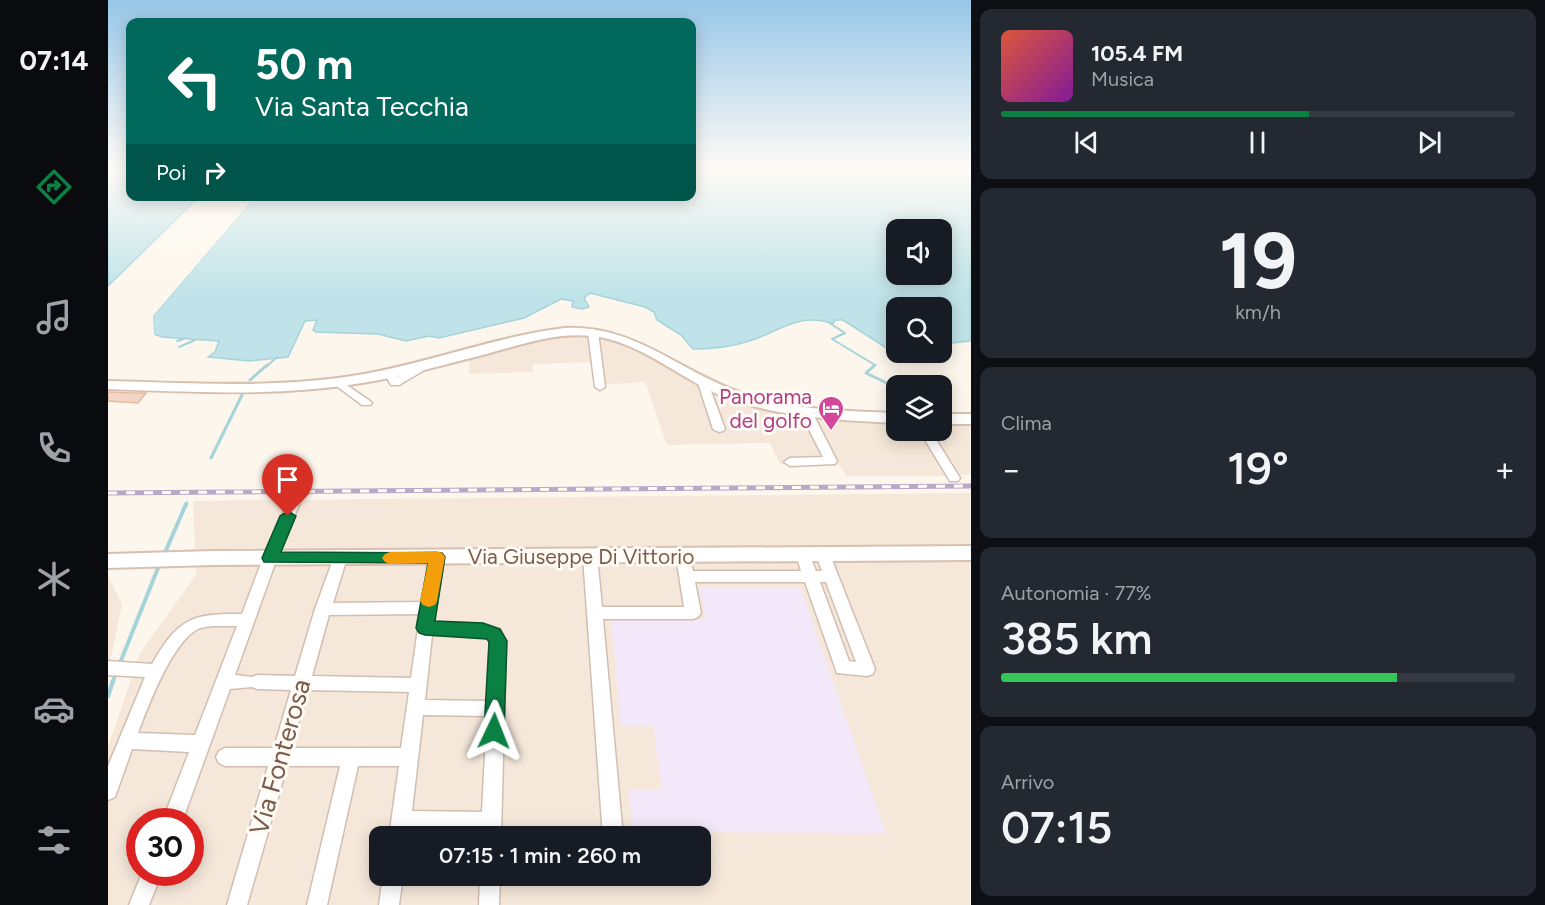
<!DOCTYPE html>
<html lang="it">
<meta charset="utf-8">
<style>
body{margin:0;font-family:Figtree,sans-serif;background:#242831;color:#f1f3f6;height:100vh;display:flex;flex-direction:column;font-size:22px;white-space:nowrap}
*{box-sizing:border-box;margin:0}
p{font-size:20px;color:#9ea1a6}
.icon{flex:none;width:33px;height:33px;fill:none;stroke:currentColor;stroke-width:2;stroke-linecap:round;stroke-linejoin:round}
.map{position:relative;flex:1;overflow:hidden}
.side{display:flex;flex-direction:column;gap:9px;padding:9px;background:#0d0f14;width:574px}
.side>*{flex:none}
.banner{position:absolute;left:18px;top:18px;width:570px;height:183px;border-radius:12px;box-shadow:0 3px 15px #0003;background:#00695c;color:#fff;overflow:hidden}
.buttons{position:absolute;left:778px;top:219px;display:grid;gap:12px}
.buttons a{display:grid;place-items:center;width:66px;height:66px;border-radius:12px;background:#171b24;box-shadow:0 3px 15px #0003;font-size:30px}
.speed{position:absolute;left:18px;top:808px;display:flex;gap:12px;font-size:30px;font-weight:700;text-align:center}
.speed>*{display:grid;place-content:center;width:78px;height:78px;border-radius:50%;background:#171b24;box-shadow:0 3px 15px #0003;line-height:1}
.speed .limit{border:9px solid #d22;background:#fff;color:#111}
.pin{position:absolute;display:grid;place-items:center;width:51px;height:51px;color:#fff;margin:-62px -26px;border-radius:50% 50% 50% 0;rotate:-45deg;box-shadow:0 0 6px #0007}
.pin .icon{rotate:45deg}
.me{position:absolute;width:66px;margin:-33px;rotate:2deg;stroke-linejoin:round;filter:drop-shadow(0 0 4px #0008)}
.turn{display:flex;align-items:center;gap:21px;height:126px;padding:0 30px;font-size:27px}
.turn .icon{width:78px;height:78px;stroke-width:2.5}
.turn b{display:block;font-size:42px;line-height:51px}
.then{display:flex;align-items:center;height:57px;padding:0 30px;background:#0003;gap:12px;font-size:22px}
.big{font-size:45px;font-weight:600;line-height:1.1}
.side .widget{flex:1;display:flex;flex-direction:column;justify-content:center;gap:9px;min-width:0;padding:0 21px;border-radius:12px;background:#242831}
.side .dial{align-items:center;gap:0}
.dial b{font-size:78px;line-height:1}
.song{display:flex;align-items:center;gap:18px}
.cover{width:72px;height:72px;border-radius:9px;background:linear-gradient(135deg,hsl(10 70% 55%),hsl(290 70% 35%))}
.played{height:6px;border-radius:3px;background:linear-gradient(90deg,#0b8043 60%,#363941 60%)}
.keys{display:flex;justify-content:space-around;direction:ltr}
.heat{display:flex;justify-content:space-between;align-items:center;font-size:33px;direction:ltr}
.charge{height:9px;border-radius:4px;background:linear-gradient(90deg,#34c759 77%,#363941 0)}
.trip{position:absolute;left:261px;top:826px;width:342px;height:60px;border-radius:12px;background:#171b24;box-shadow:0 3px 15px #0003;font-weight:600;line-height:60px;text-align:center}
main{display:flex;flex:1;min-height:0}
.tabs{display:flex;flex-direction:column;width:108px;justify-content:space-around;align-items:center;background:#090b0e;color:#9ea1a6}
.tabs .icon{width:42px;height:42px}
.tabs .active{color:#0b8043}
.tabs b{font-size:27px;color:#f1f3f6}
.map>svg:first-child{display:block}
</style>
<main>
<nav class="tabs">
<b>07:14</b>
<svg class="icon active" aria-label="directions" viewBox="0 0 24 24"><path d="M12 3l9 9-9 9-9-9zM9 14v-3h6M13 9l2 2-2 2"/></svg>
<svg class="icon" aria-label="music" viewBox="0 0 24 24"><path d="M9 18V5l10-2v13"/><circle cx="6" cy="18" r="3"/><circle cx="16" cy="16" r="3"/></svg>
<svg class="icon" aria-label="phone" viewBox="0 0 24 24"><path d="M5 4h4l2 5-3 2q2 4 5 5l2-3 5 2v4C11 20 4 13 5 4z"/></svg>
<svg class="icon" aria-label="climate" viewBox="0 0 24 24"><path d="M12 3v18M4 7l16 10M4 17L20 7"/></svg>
<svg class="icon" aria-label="car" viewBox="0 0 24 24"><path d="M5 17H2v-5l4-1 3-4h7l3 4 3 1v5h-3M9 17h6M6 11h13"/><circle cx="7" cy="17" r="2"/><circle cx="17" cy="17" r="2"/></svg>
<svg class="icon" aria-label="filters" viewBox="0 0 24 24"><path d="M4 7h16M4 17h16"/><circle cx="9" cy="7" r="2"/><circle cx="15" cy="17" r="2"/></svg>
</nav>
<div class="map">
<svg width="863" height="905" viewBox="0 0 863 905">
<rect width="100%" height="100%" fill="#fdf6ec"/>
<g fill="#f5e8da" fill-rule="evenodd">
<path d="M476 335 512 339 654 406 789 417V430H834V419L862 420V474L838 476H739L730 464H672L662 443 559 445 537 382 488 385 486 362 425 364V372L361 374 362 358 440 336Z"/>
<path d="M862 493V905H0V747L32 653 88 575 85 501ZM32 822H82V873H32ZM272 837H592V876H272Z"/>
<path d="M0 576 14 605 0 671Z"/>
</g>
<path fill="#f3e8fa" d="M591 587H692L778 833 525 832 520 789H554L545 725H513L503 619H598Z"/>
<g fill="#bfe3e8" stroke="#a5d3da" stroke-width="1.5" fill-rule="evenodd">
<path d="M0 169H22V196L91 197 0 286Z"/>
<path d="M584 169H862V341L834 344V308H789V349H780L735 320H727L725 324C692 311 671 332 641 341 623 347 604 349 585 349L573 335 549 320 546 312 537 307 482 293 476 298 481 307 474 309 464 307 465 301 453 299 416 318 331 338 321 336 298 341 270 334 208 332 205 330 209 320 197 321 180 357 142 361 100 357 107 352 111 341 54 337 46 334 45 316 147 197 584 196ZM789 230H834V274H789Z"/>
</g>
<path fill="#fdf6ec" d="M143 196 147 197 45 316 46 334 45 336 42 314Z"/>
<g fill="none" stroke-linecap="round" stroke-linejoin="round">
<g stroke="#a5d3da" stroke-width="2">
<path d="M720 322 737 333 724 339 767 365 765 367"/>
<path d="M69 341 75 339"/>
<path d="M71 347 87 340"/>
<path d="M158 367 169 357"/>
</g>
<g stroke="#a5d3da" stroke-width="3">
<path d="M767 365 758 373 789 388"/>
<path d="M142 380 159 365"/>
<path d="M103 458 134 395"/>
<path d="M78 506 79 503"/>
</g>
<g stroke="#a5d3da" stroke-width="4">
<path d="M56 555 78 504"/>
<path d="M12 663 52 563"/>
<path d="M5 682 8 672"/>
</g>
<path stroke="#a5d3da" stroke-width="4.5" d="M0 696 5 681"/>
</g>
<path fill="#f3d5c3" stroke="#e6bba3" stroke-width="1.5" d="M0 392 25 393H38L30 403 0 401Z"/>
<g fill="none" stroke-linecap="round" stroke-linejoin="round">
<defs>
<g id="street">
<path d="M485 329 490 332 497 387 492 390 487 387 480 332Z"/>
<path d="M316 363 321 366 320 368 291 385H283L276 373 277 371H285L289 377Z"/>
<path d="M230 379 262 401 264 403 262 405H254L226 384 225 382Z"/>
<path d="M595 380 600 383 617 429 615 431 611 432 605 429 590 383Z"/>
<path d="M699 411 705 414 729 461 727 464 682 466 676 462 682 458 715 457 693 414Z"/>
<path d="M811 430H822L852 478 850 481H842Z"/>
<path d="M189 491 195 495 169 558 127 675 144 677 149 675 187 676 207 609 227 554 232 553 237 554 239 558 225 603 314 602 322 557 324 553 329 552 334 553 336 557 326 622 375 624 392 629 398 641 393 837H373V832L302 831 301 837H281L291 766H250L219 905H199L232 766H179L139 905H119L160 766H117L111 763 108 757 111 751 117 748H166L183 690 149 689 144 687 122 689 74 822H54L81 752 24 749 7 797 0 800V766L37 677 0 675V661L44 664C70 619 83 613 134 614L155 558 183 495ZM312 614 303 678 204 676 221 615ZM104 626H129L87 735 30 733C40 706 64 642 90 629 94 627 99 627 104 626ZM324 635 374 636 380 639 382 641 379 701 317 700ZM200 690 301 692 293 748H183ZM315 715 379 716 374 812 304 811Z"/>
<path d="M695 550 700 551 708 571H714L708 555 710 551 715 550 720 551 722 555 767 669 765 674 759 676 729 673 697 582H587L593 613 590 617 585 619H495L515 837H495L475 556 477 552 482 551 487 552 489 556 494 607H576L568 556 570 552 575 551 580 552 585 571H693L688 555 690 551ZM712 582H718L748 662 741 661Z"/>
<path d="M34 873H54L41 905H21Z"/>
<path d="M275 876H295L291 905H271Z"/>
<path d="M372 876H392L391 905H371Z"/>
</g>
<g id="secondary">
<path d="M457 328C527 325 569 370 631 392 681 410 736 411 789 413V423C732 420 674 418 619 398 574 381 533 341 484 336 449 332 415 344 382 353 339 364 297 376 254 383 170 397 84 392 0 389V381C85 383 172 389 256 374 324 362 389 336 457 328Z"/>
<rect x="834" y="414" width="29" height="10"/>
<path d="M863 546V560L105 565 0 568V554L105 551Z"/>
</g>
</defs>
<use href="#street" stroke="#d1beb0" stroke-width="3"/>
<use href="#secondary" stroke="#d6c0b0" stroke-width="4"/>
<use href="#street" fill="#fff" fill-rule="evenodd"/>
<use href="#secondary" fill="#fff" fill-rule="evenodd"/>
<defs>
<path id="rail" d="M0 493 863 486"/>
</defs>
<use href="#rail" stroke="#b9a8c9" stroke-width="5"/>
<use href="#rail" stroke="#fffaf3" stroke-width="3" stroke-dasharray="9" stroke-linecap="butt"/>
</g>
<linearGradient id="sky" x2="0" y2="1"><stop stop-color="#97c7e8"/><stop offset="0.57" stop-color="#fefbf6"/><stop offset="1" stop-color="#fefbf6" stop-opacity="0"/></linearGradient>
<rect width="863" height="296" fill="url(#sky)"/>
<path fill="#0b8043" stroke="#07532c" stroke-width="1.5" d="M180 511 188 516 173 552 334 553 337 557 327 621 375 623 392 629 399 641 396 731 393 738 386 741 379 738 376 731 381 642 379 639 317 635 311 633 308 628 320 563 156 562 154 558 172 516Z"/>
<path fill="#f59e0b" d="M329 551 334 553 337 557 329 601 327 605 321 607 315 605 312 601 320 563 282 564 277 562 274 558 277 554 282 552Z"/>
<defs>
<symbol id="hotel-pin" viewBox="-11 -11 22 30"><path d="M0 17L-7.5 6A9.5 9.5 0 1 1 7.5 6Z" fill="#d1479c" stroke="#fffaf3"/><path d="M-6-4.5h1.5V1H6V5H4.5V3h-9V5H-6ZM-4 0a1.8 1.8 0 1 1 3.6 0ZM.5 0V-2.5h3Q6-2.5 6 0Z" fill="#fff"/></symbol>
</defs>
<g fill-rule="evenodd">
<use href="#hotel-pin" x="708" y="394" width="30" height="40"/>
</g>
<g text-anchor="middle" stroke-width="6" stroke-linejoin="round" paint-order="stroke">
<g font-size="21" fill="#b23c85" stroke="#fffaf3" text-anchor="end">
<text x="704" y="404">Panorama<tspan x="704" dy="24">del golfo</tspan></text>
</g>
<g font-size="21" fill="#7a5c4d" stroke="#fffaf3">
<text x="473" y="564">Via Giuseppe Di Vittorio</text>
</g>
<g font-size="26" fill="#7a5c4d" stroke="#fffaf3">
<text transform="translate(172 757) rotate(-74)" y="9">Via Fonterosa</text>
</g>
</g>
</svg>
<div class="buttons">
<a><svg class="icon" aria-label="sound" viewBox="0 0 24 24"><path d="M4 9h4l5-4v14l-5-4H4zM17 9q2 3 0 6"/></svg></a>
<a><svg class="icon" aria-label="search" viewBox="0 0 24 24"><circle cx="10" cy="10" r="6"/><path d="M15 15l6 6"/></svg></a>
<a><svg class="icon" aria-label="layers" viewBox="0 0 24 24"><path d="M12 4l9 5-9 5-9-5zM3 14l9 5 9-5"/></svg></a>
</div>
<div class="speed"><div class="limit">30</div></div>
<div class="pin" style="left:180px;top:516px;background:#d93025"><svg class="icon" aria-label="arrive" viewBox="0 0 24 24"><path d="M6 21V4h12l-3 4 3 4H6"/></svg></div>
<svg class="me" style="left:386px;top:731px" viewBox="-20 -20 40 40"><path d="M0-17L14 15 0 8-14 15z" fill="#0b8043" stroke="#fff" stroke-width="4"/></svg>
<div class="trip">07:15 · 1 min · 260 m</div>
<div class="banner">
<div class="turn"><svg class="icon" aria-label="left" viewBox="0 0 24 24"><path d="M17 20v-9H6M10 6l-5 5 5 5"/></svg><div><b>50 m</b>Via Santa Tecchia</div></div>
<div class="then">Poi<svg class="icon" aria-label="right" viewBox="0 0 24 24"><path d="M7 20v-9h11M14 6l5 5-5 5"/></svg></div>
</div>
</div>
<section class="side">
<div class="widget">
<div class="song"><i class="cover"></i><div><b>105.4 FM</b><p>Musica</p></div></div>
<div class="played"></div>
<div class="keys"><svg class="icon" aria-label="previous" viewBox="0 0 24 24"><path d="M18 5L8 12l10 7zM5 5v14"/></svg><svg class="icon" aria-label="pause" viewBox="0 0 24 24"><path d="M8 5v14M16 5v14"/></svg><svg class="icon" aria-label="next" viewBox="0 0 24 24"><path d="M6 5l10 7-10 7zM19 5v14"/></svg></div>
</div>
<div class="widget dial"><b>19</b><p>km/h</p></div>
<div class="widget"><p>Clima</p>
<div class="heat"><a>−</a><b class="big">19°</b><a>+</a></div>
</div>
<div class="widget"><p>Autonomia · 77%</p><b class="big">385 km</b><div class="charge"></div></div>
<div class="widget"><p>Arrivo</p><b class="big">07:15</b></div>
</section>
</main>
